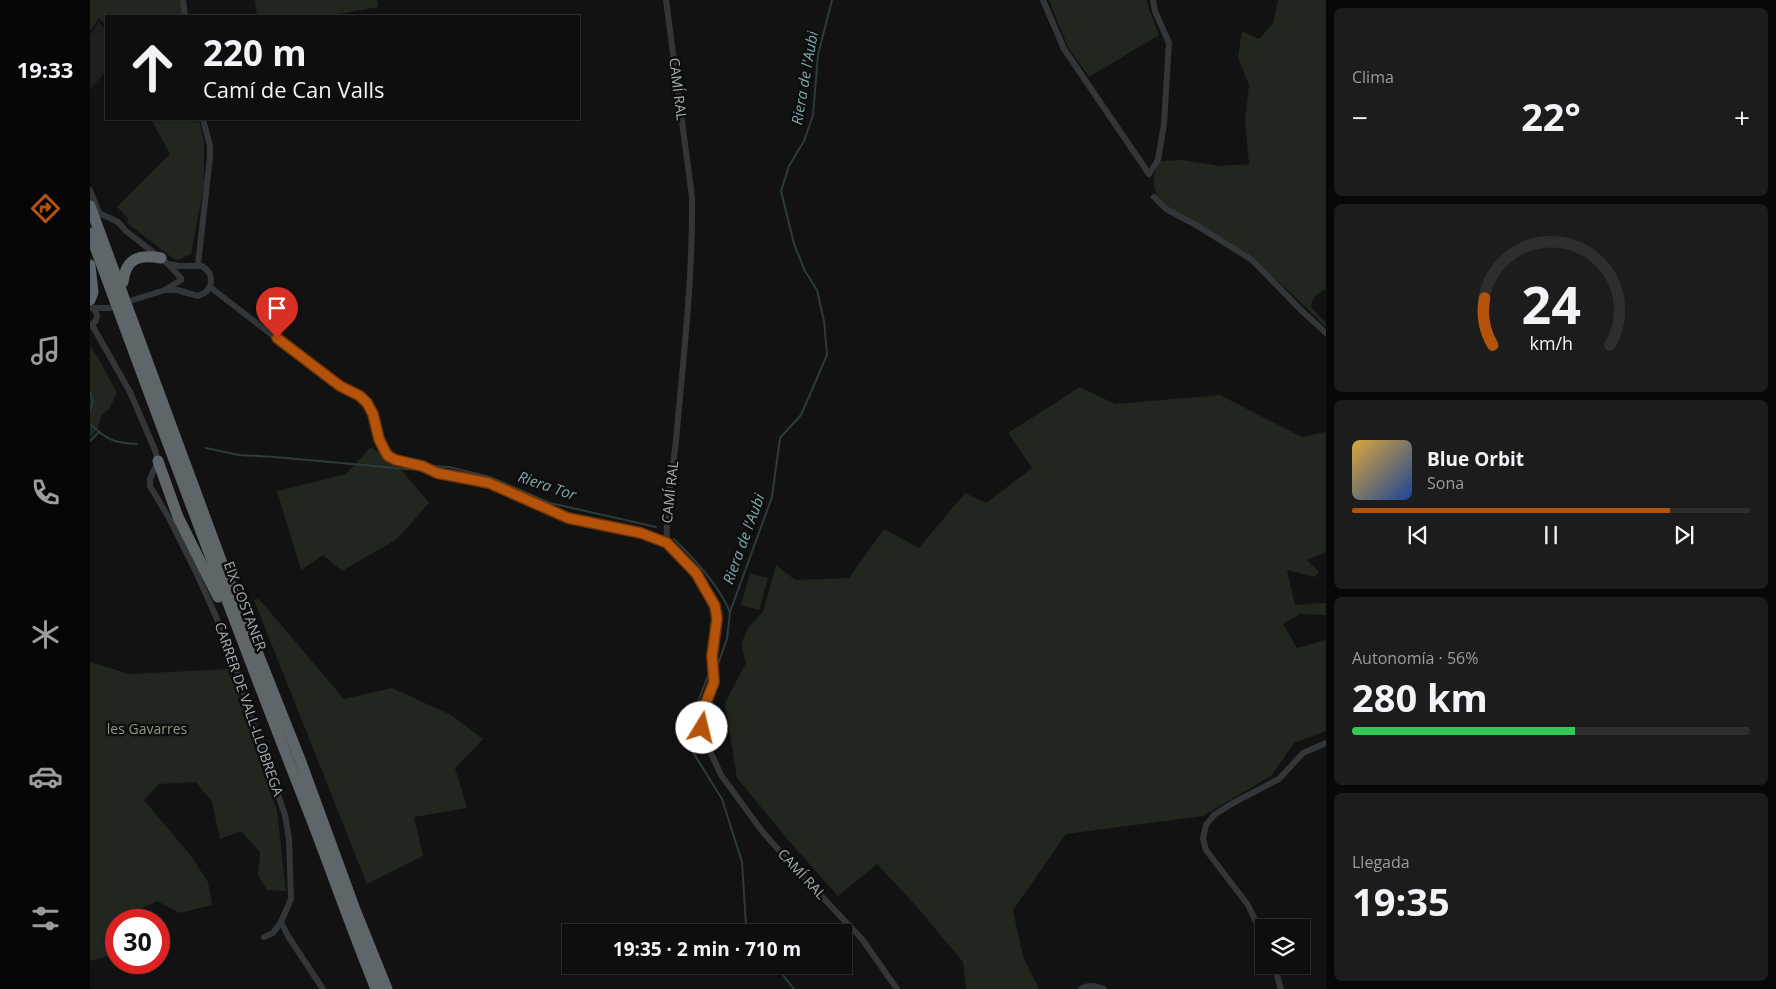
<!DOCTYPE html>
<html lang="es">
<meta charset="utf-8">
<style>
body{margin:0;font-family:"Open Sans",sans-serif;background:#1c1c1c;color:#f1f3f6;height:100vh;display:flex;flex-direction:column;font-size:19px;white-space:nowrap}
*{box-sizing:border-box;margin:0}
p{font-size:16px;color:#9b9c9e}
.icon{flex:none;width:28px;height:28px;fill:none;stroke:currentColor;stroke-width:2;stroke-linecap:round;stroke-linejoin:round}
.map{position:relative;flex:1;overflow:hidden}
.drawer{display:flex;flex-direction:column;gap:8px;padding:8px;background:#080808;width:450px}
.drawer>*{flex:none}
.guide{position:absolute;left:15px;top:15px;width:475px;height:105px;border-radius:0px;box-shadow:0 1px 4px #0004,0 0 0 1px #2e2e2e;background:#0e0e0e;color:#f1f3f6;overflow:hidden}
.tools{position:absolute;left:1165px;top:919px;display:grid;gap:10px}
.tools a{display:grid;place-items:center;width:55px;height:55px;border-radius:0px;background:#0e0e0e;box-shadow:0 1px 4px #0004,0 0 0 1px #2e2e2e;font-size:25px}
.speed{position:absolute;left:15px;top:909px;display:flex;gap:10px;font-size:25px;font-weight:700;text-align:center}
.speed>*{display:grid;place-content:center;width:65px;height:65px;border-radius:50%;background:#0e0e0e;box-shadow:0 1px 4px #0004,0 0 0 1px #2e2e2e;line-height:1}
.speed .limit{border:8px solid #d22;background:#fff;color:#111}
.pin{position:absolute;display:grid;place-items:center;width:42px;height:42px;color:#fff;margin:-51px -21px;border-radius:50% 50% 50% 0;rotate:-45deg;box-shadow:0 0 5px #0007}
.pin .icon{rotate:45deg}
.me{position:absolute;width:55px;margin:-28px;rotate:9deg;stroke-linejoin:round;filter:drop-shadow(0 0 4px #0008)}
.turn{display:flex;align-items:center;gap:18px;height:105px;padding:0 15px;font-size:22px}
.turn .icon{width:65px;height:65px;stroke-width:2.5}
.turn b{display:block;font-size:35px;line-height:42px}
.big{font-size:38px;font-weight:700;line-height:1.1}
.drawer .tile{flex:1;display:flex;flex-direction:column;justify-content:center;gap:8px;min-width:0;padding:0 18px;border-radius:8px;background:#1c1c1c}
.drawer .dial{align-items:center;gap:0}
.dial svg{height:130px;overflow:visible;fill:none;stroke:#2e2e2e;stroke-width:7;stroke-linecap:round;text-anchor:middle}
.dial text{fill:#f1f3f6;stroke:none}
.song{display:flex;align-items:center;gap:15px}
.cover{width:60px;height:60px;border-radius:8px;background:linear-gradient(135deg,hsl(40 70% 55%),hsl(220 70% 35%))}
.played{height:5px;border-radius:2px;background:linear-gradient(90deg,#b45309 80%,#2e2e2e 80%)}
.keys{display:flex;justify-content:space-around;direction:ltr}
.heat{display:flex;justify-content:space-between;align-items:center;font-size:28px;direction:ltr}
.charge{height:8px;border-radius:4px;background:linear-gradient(90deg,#34c759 56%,#2e2e2e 0)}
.trip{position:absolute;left:472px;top:924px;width:290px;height:50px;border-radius:0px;background:#0e0e0e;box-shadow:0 1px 4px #0004,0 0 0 1px #2e2e2e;font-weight:700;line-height:50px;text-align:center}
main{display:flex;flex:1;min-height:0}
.menu{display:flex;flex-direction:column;width:90px;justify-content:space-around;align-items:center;background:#060606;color:#9b9c9e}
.menu .icon{width:35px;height:35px}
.menu .active{color:#b45309}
.menu b{font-size:22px;color:#f1f3f6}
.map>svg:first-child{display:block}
</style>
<main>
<nav class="menu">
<b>19:33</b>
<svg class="icon active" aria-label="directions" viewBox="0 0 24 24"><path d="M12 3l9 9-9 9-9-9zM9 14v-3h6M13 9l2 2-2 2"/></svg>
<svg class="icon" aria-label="music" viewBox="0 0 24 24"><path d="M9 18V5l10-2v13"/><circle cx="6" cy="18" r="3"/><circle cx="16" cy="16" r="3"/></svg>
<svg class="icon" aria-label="phone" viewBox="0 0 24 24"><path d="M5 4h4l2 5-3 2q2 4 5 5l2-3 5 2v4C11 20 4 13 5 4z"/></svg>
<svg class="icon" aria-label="climate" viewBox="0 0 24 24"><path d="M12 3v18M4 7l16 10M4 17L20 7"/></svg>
<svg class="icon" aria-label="car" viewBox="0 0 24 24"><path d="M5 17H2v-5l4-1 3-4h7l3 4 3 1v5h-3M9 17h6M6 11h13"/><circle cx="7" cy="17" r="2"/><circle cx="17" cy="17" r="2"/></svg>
<svg class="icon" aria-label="filters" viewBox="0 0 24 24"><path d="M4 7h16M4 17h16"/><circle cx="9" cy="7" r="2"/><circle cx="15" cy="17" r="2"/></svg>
</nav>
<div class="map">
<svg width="1236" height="989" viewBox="0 0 1236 989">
<rect width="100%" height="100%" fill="#121213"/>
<path fill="#1e1f20" d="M9 22 16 30V71L0 90V35Z"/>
<g fill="#21261e">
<path d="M0 0H93L94 16H16V25L9 18 0 31Z"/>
<path d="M165 0H287L288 7 237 16H167Z"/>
<path d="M959 0H1056L1069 35 999 77 978 47Z"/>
<path d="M1188 0H1236V289C1228 292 1222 298 1221 307L1236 323V327L1202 294 1165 261 1077 207C1074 204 1070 201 1068 197 1062 187 1062 170 1071 161L1091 160 1130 166 1159 164 1155 121 1159 85 1148 57 1152 31 1169 39 1183 23Z"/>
<path d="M61 119H109L114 142V185L101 254 88 260 84 259 37 223 38 218 27 207 80 154Z"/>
<path d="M0 346 10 361 27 393 19 409 11 416 8 429 0 438Z"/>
<path d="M990 387 1025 404 1130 395 1212 437 1236 432V552L1217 560 1229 572 1225 577 1197 570 1205 605 1236 603V615L1210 614 1193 624 1207 648 1236 640V731L1204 743 1181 776 1113 816 976 834 923 910 933 957 949 989H876L873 962 827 907 787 864 748 896 699 841 647 778 635 703 656 663 651 644 658 628 673 612 686 565 705 580 759 578 794 529 829 548 875 493 896 503 942 468 918 433Z"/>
<path d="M281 447 313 472 339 503 307 539 252 571 233 555 211 570 187 491 256 474Z"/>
<path d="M660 573 678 578 669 610 651 605Z"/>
<path d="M169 599 254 699 302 688 361 715 393 739 365 768 377 808 324 817 333 856 277 884 164 600Z"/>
<path d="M0 662 39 674 140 669 187 811 196 891 177 890 168 875 170 852 151 831 130 839 122 802 106 782 69 784 54 800 101 856 118 882 122 905 90 913 67 901 24 921 18 956 0 961Z"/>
</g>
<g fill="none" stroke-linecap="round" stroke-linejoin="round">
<g stroke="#2c3b3b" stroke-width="2">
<path d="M0 392 3 401 0 410"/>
<path d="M0 424C17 440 24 443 47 444"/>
<path d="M0 441 9 432"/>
<path d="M116 448 149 455 185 457 328 470"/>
<path d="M341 466 359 467 400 477 460 503 566 527"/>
<path d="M584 539C605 560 628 584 640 612"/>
<path d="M628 664 637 639 640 612 682 497 690 438 711 415 737 355 734 321 727 290 715 271 704 244 691 191 699 166 714 141 723 115 728 55 742 0"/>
<path d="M618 676 604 711 596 741 632 799 652 862 656 925 661 932"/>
<path d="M685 965 704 989"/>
</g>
<g stroke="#333638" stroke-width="6">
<path d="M93 0 95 16"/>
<path d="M576 0 602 197C603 279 593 360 586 441 582 475 575 509 577 543"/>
<path d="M953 0 974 49 1059 174 1068 160 1074 124 1079 43 1065 11 1063 0"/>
<path d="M0 190 9 213 28 222 36 231 78 264 91 278"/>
<path d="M1064 197 1076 209 1106 225 1162 260 1211 310 1236 333"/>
<path d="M108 265 120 157V146L113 119"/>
<path d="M120 287C160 318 200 349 241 380 251 386 263 389 271 397 289 412 282 439 298 455 305 463 320 463 330 466 336 467 341 471 347 473L399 483 478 518 551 533 566 539 577 543 606 573 625 606 627 619 622 656 624 682 615 708 612 728 619 749 631 775 672 831 700 863 772 939 807 989"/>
<path d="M75 290H87L108 296C123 291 126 275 112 266H89L79 264"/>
<path d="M43 300 75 290 91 280"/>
<path d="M2 308H20"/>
<path d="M2 325 40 392 65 450 68 461 60 479V486L79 518 106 572 140 648 162 720 195 815 199 839 201 899 191 922 183 933 174 937"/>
<path d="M0 326C7 322 9 315 4 309"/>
<path d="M191 922 198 936 233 989"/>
<path d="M1174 939 1158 905 1116 850 1113 839 1116 825 1124 815 1143 803 1189 779 1213 753 1236 743"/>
<path d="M1184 965 1191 989"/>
<path d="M991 989C998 984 1007 986 1014 989"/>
</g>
<g stroke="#5f6669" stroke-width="11">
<path d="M0 206 133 566 211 762 264 907 297 989"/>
<path d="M0 233C72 429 145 624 221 818 243 875 263 933 286 989"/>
<path d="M0 265 3 292 0 300"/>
<path d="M33 282C36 258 49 254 71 258"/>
<path d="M68 461 88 517 128 597"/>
</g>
</g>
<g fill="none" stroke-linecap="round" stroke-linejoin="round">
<defs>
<path id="route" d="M187 338 250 386 270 396 277 403 283 414 289 439 295 451 298 456 306 460 332 466 347 473 399 483 478 518 551 533 577 543 606 573 625 606 627 619 622 656 624 682 614 708 612 728"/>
</defs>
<use href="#route" stroke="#753606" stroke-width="12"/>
<use href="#route" stroke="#b45309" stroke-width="9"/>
</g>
<g text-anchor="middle" stroke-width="5" stroke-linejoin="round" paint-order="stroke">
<g font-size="14" fill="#a4afb3" stroke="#0d0d0e">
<text transform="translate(588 89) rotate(83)" y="5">CAMÍ RAL</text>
<text transform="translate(580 492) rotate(-84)" y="5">CAMÍ RAL</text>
<text transform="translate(155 606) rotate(69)" y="5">EIX COSTANER</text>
<text transform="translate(159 709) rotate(71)" y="5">CARRER DE VALL-LLOBREGA</text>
<text transform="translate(712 874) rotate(47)" y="5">CAMÍ RAL</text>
</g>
<g font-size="14" fill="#889d7c" stroke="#0d0d0e">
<text x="57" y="734">les Gavarres</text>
</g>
<g font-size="15" font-style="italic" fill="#7daaac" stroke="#0d0d0e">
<text transform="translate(715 78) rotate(-80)" y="5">Riera de l'Aubi</text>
<text transform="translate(457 486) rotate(19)" y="5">Riera Tor</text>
<text transform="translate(654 539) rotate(-70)" y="5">Riera de l'Aubi</text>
</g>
</g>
</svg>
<div class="tools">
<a><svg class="icon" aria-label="layers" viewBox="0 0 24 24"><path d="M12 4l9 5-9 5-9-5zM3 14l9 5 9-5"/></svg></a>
</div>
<div class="speed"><div class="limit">30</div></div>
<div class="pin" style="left:187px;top:338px;background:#d93025"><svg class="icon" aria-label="arrive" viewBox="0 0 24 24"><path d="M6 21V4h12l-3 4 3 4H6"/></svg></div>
<svg class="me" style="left:612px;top:728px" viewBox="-20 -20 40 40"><circle r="19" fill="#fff"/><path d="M0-13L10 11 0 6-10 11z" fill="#b45309"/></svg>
<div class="trip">19:35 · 2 min · 710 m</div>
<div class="guide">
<div class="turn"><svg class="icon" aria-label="ahead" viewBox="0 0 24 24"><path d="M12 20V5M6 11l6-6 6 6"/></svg><div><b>220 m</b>Camí de Can Valls</div></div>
</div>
</div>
<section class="drawer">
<div class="tile"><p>Clima</p>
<div class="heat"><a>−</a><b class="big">22°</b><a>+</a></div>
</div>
<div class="tile dial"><svg viewBox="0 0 100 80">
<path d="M14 69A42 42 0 1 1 86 69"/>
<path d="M14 69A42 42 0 0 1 9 40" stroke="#b45309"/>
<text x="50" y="56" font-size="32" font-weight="700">24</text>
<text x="50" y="72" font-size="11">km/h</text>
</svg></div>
<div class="tile">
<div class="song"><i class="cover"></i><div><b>Blue Orbit</b><p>Sona</p></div></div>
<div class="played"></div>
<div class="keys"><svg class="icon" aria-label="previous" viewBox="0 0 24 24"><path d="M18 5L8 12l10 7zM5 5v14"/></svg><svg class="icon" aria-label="pause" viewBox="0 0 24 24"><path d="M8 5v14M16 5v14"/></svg><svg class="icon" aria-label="next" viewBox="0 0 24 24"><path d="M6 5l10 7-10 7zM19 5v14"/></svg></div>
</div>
<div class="tile"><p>Autonomía · 56%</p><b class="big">280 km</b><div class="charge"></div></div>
<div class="tile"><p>Llegada</p><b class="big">19:35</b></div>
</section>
</main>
